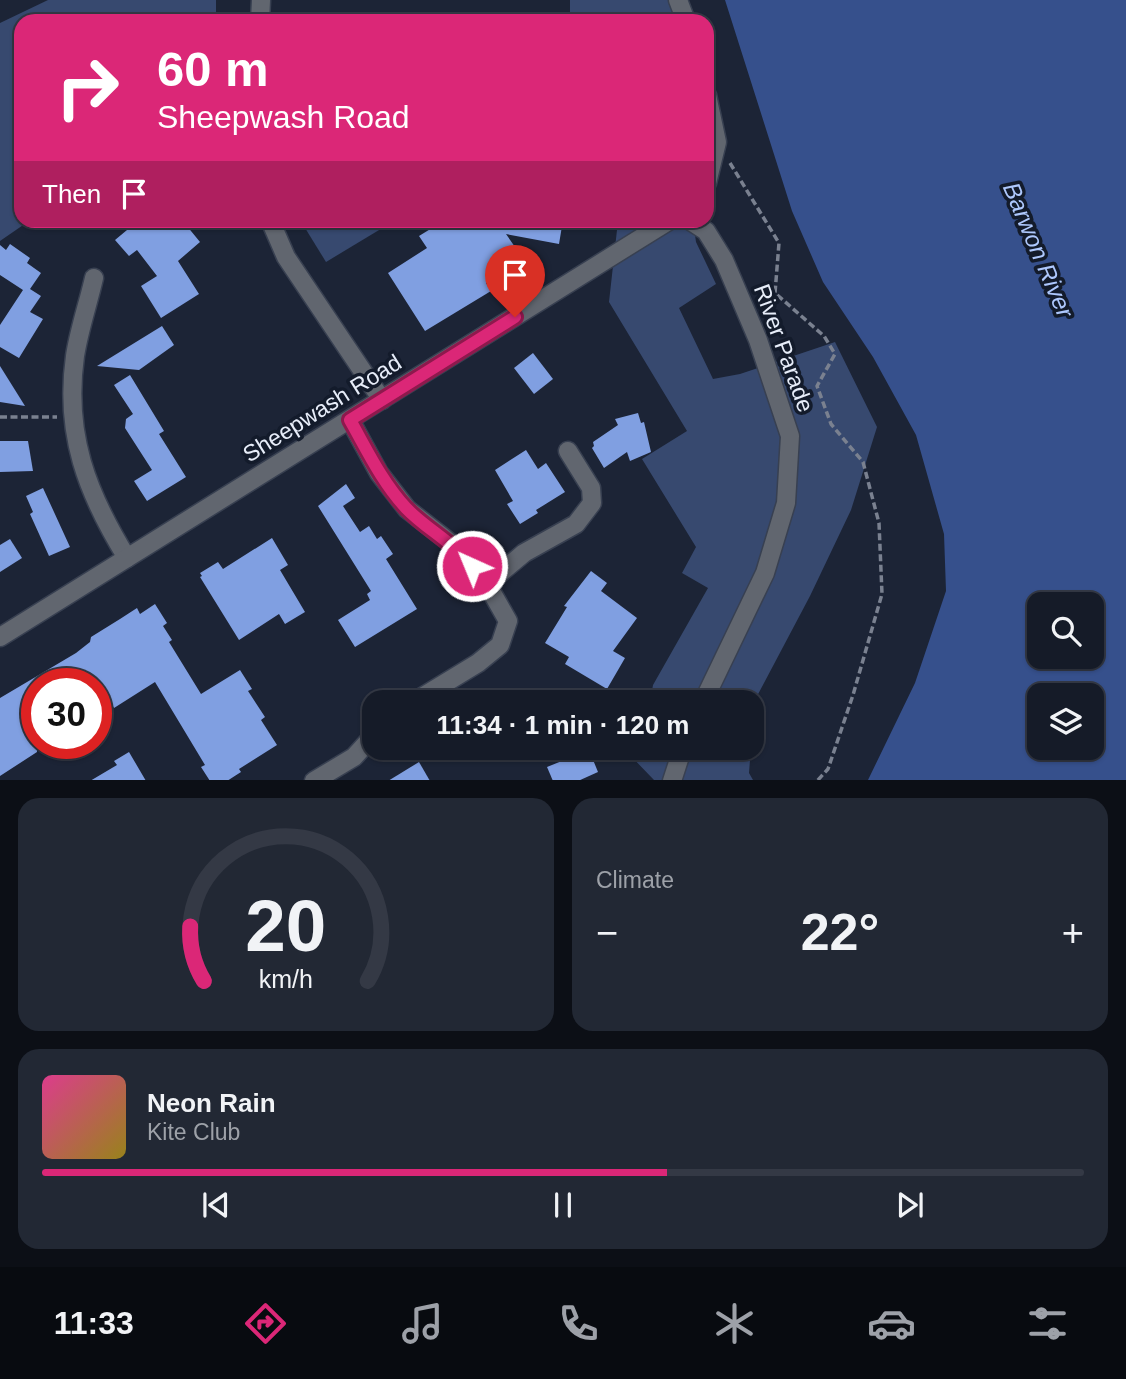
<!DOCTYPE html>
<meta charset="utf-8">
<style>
body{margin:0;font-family:Arial,sans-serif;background:#222834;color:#f1f3f6;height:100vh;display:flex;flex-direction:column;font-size:26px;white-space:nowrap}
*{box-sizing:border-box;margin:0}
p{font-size:23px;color:#9da1a8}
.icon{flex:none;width:38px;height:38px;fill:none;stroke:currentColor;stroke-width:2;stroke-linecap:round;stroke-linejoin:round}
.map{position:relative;height:780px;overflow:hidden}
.drawer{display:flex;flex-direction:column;gap:18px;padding:18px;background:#0c0f16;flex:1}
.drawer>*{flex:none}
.banner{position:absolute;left:14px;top:14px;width:700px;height:214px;border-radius:21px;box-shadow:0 2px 5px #0004,0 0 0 2px #343945;background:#db2777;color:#fff;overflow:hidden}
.buttons{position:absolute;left:1027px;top:592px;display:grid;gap:14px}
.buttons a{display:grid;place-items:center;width:77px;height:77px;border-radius:14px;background:#151b28;box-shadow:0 2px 5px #0004,0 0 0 2px #343945;font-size:35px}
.speed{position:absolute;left:21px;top:668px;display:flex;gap:14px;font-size:35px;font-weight:700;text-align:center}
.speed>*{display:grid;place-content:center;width:91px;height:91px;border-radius:50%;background:#151b28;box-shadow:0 2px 5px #0004,0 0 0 2px #343945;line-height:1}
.speed .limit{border:10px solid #d22;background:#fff;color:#111}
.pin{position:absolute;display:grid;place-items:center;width:60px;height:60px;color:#fff;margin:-72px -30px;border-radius:50% 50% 50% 0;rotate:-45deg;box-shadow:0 0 7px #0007}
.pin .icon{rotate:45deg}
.me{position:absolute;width:77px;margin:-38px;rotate:316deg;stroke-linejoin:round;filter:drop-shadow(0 0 5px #0008)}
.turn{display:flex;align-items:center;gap:24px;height:147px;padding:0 28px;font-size:32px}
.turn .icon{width:91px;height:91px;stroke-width:2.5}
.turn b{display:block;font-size:49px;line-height:60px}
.then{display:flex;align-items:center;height:66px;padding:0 28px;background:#0003;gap:14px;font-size:26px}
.big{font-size:52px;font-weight:700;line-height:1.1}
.drawer .card{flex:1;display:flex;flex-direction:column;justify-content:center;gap:10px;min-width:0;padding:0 24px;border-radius:21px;background:#222834}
.drawer .dial{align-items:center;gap:0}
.dial svg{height:182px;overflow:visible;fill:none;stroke:#343945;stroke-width:7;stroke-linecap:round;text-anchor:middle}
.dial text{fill:#f1f3f6;stroke:none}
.song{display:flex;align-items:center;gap:21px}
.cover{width:84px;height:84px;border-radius:10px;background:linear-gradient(135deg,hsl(330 70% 55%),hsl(50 70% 35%))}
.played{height:7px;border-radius:4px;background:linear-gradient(90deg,#db2777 60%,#343945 60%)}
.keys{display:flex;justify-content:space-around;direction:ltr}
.heat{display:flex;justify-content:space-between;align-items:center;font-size:38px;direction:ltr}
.drawer .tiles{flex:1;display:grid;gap:18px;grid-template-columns:1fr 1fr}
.card:last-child{grid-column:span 2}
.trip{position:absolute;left:362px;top:690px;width:402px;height:70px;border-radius:21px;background:#151b28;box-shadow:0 2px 5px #0004,0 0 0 2px #343945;font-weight:700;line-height:70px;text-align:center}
.menu{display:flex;height:112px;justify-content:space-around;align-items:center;background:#080b10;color:#9da1a8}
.menu .icon{width:49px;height:49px}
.menu .active{color:#db2777}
.menu b{font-size:32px;color:#f1f3f6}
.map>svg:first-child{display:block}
</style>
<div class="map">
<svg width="1126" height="781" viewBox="0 0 1126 781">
<rect width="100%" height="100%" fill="#1c2436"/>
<g fill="#37496f">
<path d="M48 0H216V21H21V220L29 221 0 241V23Z"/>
<path d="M570 0H671L677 21H570Z"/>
<path d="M307 221 394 220V221L326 262 302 223Z"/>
<path d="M618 221H693L696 242 716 284 679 308 713 379 740 374 835 342 877 427 851 510 810 596 756 698 753 734 752 702H650L653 685 708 588 682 573 696 547 642 459 687 431 609 302Z"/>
<path d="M629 747H751L749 773 753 780H654L627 752Z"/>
</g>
<path fill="#36508c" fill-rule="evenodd" d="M725 0H1126V780H868L915 683 946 591 944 534 916 435 873 357 823 282 792 211ZM1040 604H1092V656H1040ZM1040 695H1092V747H1040Z"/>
<g fill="#809fe1">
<path d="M139 220H182L200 242 178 261 199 294 161 318 141 286 157 276 137 250 129 256 115 240Z"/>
<path d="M445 220H563L559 244 506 234 522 257 486 283 491 291 425 331 388 273 427 248 419 236Z"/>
<path d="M10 244 30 258 27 263 41 273 30 289 41 296 30 312 43 319 19 358 0 347V325L23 290 0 275V245L6 250Z"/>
<path d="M162 326 174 345 139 370 97 366Z"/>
<path d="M533 353 553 379 534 394 514 368Z"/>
<path d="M0 366 25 406 0 402Z"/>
<path d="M130 375 164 431 159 434 186 477 147 501 134 481 152 470 125 428 126 419 133 414 114 385Z"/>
<path d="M638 413 641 423 644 422 651 452 630 461 627 452 604 468 592 448 594 446 593 442 618 425 615 419Z"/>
<path d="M0 441H28L33 471 0 472Z"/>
<path d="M526 450 538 469 546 463 565 492 536 510 538 513 520 524 507 504 513 501 495 470Z"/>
<path d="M346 484 355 498 343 506 360 532 369 526 377 539 381 536 393 554 386 559 417 609 355 647 338 620 370 600 367 594 371 591 318 506Z"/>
<path d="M43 488 70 547 49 556 30 514 33 512 26 496Z"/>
<path d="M272 538 288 565 280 570 305 612 285 624 279 614 239 640 200 577 202 576 200 573 218 562 223 569Z"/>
<path d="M10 539 22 558 0 572V545Z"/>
<path d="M591 571 607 583 601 591 637 618 613 651 625 658 607 689 565 664 569 657 545 643 567 607 564 606Z"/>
<path d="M155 604 167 623 163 626 172 640 169 642 201 694 240 670 252 689 248 691 265 717 261 720 277 745 239 769 241 772 227 781H210L201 767 205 765 155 682 114 708 99 684H37V752L0 776V698L76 653 90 642 91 637 120 619 137 608 140 614Z"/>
<path d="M589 750 598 772 578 781H553L547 767Z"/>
<path d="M129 752 146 781H90L117 765 114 761Z"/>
<path d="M419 762 430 781H388Z"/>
</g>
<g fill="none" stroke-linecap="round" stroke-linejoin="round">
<defs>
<g id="minor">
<path d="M678 0 686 21"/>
<path d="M260 21 261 0"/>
<path d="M707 95 717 142 707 183"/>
<path d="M270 220 286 257 382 400"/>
<path d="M689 220 706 231 724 260 758 340 790 436 786 503 765 573 703 702"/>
<path d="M94 278C88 304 79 330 75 356 64 434 87 493 127 558"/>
<path d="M350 420 379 473 407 509 457 548 487 584 508 621 500 645 478 663 414 702"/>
<path d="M487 584 524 553 576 524 592 503 591 488 568 451"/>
<path d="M0 637 670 220"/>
<path d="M314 781 354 757 374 735"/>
<path d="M672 781 683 747"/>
</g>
</defs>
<use href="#minor" stroke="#384051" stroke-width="21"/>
<g stroke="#7a8190" stroke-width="3.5" stroke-dasharray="7 3.5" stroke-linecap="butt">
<path d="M730 163 779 243 775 293 824 336 835 354 817 386 831 424 863 462 879 523 882 594 853 695 828 769 817 781"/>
<path d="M0 417H57"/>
</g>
<use href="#minor" stroke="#61666f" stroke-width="18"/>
</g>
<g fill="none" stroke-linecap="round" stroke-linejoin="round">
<defs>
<path id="route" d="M472 566C453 542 426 529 406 508 382 482 367 450 350 420L515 317"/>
</defs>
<use href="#route" stroke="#8e194d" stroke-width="18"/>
<use href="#route" stroke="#db2777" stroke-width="12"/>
</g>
<g text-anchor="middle" stroke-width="7" stroke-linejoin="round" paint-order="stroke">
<g font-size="23" fill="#e7edf9" stroke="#131b2b">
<text transform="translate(784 348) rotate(70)" y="8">River Parade</text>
<text transform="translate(322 408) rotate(-32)" y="8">Sheepwash Road</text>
</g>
<g font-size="24" font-style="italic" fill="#aec8fd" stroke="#131b2b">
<text transform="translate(1038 250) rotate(67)" y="8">Barwon River</text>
</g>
</g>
</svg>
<div class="buttons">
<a><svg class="icon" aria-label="search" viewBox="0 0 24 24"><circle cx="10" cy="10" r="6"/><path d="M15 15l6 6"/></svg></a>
<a><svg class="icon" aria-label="layers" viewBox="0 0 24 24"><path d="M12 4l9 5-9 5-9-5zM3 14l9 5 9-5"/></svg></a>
</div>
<div class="speed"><div class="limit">30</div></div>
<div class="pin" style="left:515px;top:317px;background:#d93025"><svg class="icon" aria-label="arrive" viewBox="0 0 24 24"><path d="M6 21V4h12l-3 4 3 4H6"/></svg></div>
<svg class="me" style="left:472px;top:566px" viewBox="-20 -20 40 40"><circle r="17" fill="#db2777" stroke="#fff" stroke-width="3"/><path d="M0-11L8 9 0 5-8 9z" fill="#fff"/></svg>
<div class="trip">11:34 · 1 min · 120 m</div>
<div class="banner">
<div class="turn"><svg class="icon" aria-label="right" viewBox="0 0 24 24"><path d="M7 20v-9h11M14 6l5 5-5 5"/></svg><div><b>60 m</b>Sheepwash Road</div></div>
<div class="then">Then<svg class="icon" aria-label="arrive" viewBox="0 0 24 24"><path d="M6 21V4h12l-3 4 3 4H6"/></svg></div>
</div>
</div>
<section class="drawer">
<div class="tiles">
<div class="card dial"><svg viewBox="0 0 100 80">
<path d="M14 69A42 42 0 1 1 86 69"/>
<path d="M14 69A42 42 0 0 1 8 45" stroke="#db2777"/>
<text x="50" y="56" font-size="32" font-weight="700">20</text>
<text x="50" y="72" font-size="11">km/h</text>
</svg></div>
<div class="card"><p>Climate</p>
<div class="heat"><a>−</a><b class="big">22°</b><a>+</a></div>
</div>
<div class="card">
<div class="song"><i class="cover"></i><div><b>Neon Rain</b><p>Kite Club</p></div></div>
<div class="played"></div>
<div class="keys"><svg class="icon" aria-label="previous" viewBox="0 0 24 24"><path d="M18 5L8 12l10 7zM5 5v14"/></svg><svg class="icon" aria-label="pause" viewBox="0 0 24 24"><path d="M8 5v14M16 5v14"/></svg><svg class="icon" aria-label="next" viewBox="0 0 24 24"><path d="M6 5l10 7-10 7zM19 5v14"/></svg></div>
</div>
</div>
</section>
<nav class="menu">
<b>11:33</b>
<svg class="icon active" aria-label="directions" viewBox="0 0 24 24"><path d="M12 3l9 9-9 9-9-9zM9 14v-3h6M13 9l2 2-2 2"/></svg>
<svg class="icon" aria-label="music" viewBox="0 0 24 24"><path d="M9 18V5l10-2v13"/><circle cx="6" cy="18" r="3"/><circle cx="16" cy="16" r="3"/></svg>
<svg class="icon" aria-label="phone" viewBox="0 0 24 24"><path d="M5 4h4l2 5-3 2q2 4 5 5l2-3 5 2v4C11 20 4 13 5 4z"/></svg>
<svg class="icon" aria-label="climate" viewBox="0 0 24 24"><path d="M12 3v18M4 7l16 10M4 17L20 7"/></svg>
<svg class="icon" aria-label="car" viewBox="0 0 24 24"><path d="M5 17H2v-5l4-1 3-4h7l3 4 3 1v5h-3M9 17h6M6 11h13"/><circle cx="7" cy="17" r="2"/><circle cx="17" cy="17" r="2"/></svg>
<svg class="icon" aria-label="filters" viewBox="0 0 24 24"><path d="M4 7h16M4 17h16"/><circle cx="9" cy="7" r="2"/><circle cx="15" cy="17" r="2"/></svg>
</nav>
